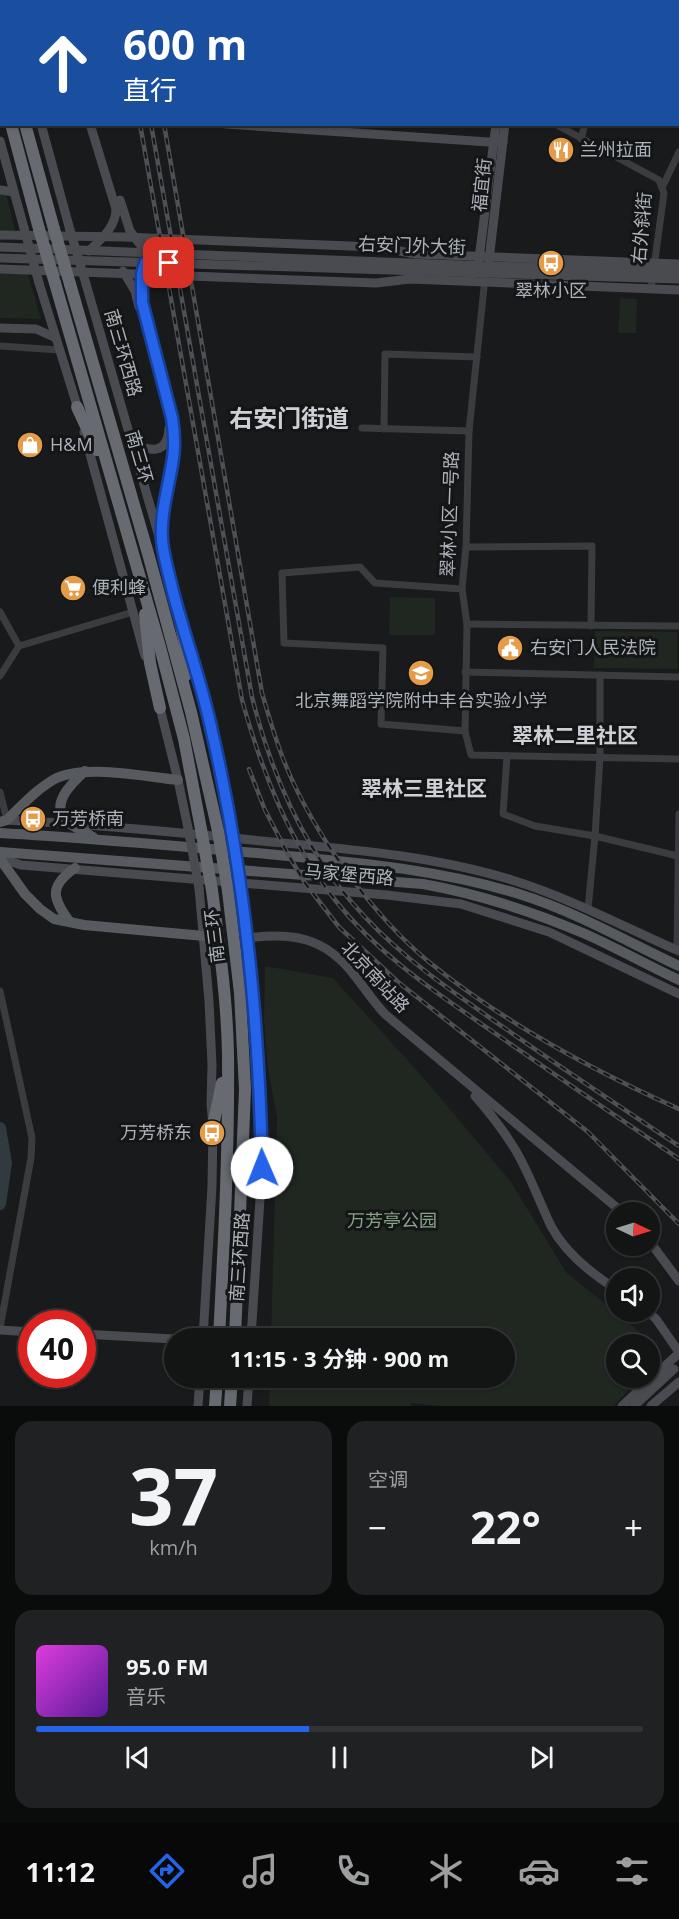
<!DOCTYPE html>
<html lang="zh">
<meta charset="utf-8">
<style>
body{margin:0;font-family:"Open Sans","Noto Sans SC",sans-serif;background:#202122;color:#f1f3f6;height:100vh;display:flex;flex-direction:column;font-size:22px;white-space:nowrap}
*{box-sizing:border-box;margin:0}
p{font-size:20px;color:#9d9ea0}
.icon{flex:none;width:33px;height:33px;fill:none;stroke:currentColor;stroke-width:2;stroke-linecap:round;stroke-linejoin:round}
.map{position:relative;height:1406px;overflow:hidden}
.details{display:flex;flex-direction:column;gap:15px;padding:15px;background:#0a0b0b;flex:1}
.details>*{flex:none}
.banner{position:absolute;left:0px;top:0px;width:680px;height:126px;box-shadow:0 2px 4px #0004,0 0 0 2px #323334;background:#1a4fa0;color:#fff;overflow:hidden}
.needle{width:39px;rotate:94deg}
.buttons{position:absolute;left:606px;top:1202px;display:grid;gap:12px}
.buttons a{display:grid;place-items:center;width:54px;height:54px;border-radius:50%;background:#131414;box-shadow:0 2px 4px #0004,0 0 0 2px #323334;font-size:30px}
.speed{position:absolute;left:18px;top:1310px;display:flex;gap:12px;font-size:30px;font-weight:700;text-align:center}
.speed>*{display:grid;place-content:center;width:78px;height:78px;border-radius:50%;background:#131414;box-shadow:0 2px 4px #0004,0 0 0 2px #323334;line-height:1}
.speed .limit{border:9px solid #d22;background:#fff;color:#111}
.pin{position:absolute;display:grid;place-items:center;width:51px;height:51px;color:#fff;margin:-26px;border-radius:12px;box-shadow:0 3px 9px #0006}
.me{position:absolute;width:66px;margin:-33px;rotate:359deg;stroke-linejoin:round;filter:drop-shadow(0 0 4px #0008)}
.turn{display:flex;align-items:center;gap:21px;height:126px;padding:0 24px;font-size:27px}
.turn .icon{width:78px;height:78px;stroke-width:2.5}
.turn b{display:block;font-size:42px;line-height:51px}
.big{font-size:45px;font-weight:700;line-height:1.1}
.details .widget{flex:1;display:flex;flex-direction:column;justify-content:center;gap:9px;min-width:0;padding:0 21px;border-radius:18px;background:#202122}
.details .dial{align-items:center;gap:0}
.dial b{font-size:78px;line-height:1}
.song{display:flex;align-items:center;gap:18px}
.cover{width:72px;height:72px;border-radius:9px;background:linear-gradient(135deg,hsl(300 70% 55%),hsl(270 70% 35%))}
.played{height:6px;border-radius:3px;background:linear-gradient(90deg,#2563eb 45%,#323334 45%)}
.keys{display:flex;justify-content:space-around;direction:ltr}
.heat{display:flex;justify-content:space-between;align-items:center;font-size:33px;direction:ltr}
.details .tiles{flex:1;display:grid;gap:15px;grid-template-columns:1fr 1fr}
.widget:last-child{grid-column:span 2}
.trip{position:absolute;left:164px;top:1328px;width:351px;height:60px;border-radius:30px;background:#131414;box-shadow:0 2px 4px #0004,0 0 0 2px #323334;font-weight:700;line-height:60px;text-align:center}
.dock{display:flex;height:96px;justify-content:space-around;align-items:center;background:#080808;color:#9d9ea0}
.dock .icon{width:42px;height:42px}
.dock .current{color:#2563eb}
.dock b{font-size:27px;color:#f1f3f6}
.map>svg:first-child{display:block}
</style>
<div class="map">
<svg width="679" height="1406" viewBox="0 0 679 1406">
<rect width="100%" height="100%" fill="#191a1b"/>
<g fill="#202620">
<path d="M0 194H6L16 234 0 233Z"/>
<path d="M0 273 28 274 41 319 0 318Z"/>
<path d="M620 298 637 299 636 333H618Z"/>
<path d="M390 597 435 598V635H389Z"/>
<path d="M595 631 677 632V669L594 668Z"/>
<path d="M265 966 333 978 422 1076 511 1182 566 1272 635 1328 648 1344H616V1377H640L614 1406H440L411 1403V1406H269L270 1377H504V1338H271L277 1118 268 1069 264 1021Z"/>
</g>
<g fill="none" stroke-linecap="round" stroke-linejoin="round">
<path stroke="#303a3f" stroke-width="12" d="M0 1128 6 1163 0 1204"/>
<g stroke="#3b3c40" stroke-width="7">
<path d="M617 2V0"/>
<path d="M678 72 679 73"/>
<path d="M555 124 659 180 664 193 651 289"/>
<path d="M581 139 585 124"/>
<path d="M662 188 679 152"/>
<path d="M485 278 469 431 466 547 462 589 467 624 465 731 471 755 679 759"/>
<path d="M0 346 59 350"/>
<path d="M362 428 469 431"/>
<path d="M384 429 385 354 477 357"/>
<path d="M466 547 592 546 591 626"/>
<path d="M462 589 375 583 360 567 282 573 284 643 383 648 381 724 465 731"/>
<path d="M0 612 19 646 133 612"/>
<path d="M467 624 679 626"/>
<path d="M465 672 679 677"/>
<path d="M0 676 19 646"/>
<path d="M507 756 503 814 535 826 595 836 600 757V675"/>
<path d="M0 792 7 820"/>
<path d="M588 909 595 836 678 856"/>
<path d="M677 950 679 814"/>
<path d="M0 991 32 1138 31 1158 0 1328"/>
</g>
<g stroke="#494b50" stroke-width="9">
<path d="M10 0V2"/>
<path d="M183 0V2"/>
<path d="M511 2V0"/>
<path d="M520 2V0"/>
<path d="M41 124 70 230"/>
<path d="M226 124 503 143"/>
<path d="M0 141 24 228"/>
<path d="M0 190 14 192"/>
<path d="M120 200 130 231 145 251"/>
<path d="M0 235 123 237 376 247 416 254 679 264"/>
<path d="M0 247 486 266 679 271"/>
<path d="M89 251C101 239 116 227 116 209L90 124"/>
<path d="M0 258 679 279"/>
<path d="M479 259 496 124"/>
<path d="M489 260 505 124"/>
<path d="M144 268 142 302 172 418C177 458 164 497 163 537"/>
<path d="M0 269 376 283 410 279 679 290"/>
<path d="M123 271 135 291 139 307"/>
<path d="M39 283 79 412"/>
<path d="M86 284 162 547 181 620"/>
<path d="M0 328 36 329 56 338"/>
<path d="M84 432 145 656"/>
<path d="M131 442C150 453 168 454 169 428"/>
<path d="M188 647 212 731 232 832"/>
<path d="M159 704 178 780 188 828"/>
<path d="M5 820C91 824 176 832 262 841 347 849 431 855 512 880 570 898 624 927 679 951"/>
<path d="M0 858 21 865 387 895 461 904 549 932 679 994"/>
<path d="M199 888 209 1001 212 1065 211 1104 213 1126 212 1186 203 1338"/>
<path d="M241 892 248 947 261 1104 262 1168 251 1338"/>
<path d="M247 938C292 932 325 937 354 975 365 988 374 1003 386 1015L622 1212"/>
<path d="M475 1096C490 1113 504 1131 516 1151 530 1175 539 1201 551 1226 565 1252 592 1274 616 1289"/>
<path d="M650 1242 679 1281"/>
<path d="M647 1311 656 1319 679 1352"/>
<path d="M0 1330 32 1332"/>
<path d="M82 1334 174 1339"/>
<path d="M198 1406 200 1377"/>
<path d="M247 1406 249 1377"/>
<path d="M622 1406 679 1353"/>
<path d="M634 1406 674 1369"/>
<path d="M651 1406 679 1382"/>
</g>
<g stroke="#575a5f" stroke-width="10">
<path d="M85 771C72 783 48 805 68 822 74 828 85 832 93 837"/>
<path d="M0 822 7 820C21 806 36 790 53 780 82 763 145 777 178 780"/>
<path d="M0 833C89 838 178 846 267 854 353 862 439 869 522 895 576 912 628 942 679 966"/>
<path d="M0 852 423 884C479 894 531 911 583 933 615 947 647 965 679 980"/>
<path d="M0 859 25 894 40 909 54 919 84 925 204 936"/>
<path d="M69 921C52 898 49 886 75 868"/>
</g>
<g stroke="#676b71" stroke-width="12">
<path d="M0 34 2 40"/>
<path d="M0 81 2 87"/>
<path d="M11 124 39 229"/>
<path d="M25 124 54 229"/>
<path d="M55 283 160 647 184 739 201 829"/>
<path d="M70 284 149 557 191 712 218 831"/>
<path d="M77 407 97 450"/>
<path d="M145 614 150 663 160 708"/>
<path d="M179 616 185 645 186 675"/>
<path d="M212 890C219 944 227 999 228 1054 229 1149 224 1243 219 1338"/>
<path d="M228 891 240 993 245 1089 235 1338"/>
<path d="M213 1126 222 1083"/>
<path d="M215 1406 217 1377"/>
<path d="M230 1406 232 1377"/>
</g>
<defs>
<g id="rail">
<path d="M118 0 119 2"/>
<path d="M130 0V2"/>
<path d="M148 0V2"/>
<path d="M140 124 242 700C262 772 289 841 335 900 380 957 441 996 499 1036 559 1078 619 1118 679 1159"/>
<path d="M151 124 252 697C272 777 307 856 365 917 406 961 457 995 506 1029 563 1069 621 1107 679 1146"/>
<path d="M164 124 262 693C269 717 276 742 286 766 314 834 373 916 429 962 504 1023 592 1070 679 1109"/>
<path d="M249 769 265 810 289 856 305 883 339 927 398 982 588 1132 679 1224"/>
</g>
</defs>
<use href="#rail" stroke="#4e5055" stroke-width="4.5"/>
<use href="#rail" stroke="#141516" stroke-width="2" stroke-dasharray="7" stroke-linecap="butt"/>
<g stroke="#494b50" stroke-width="9">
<path d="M24 228 39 283"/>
<path d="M70 230 86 284"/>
<path d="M188 828 199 888"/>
<path d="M232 832 241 892"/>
</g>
<g stroke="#676b71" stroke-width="12">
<path d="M39 229 55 283"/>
<path d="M54 229 70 284"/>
<path d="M201 829 212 890"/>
<path d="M218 831 228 891"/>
</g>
</g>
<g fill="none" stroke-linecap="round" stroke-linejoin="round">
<defs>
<path id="route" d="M169 263H145L142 274V302L172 418C174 431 175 445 173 458 169 487 158 519 163 548 165 561 169 575 172 588 184 636 202 683 212 732 245 875 259 1022 262 1168"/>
</defs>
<use href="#route" stroke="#184099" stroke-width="15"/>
<use href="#route" stroke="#2563eb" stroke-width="10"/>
</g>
<defs>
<symbol id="restaurant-disc" viewBox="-11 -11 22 22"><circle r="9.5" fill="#e59b48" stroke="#141516"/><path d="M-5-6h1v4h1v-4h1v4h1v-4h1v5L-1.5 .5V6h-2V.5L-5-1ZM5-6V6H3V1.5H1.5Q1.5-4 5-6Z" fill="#fff"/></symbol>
<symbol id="bus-disc" viewBox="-11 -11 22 22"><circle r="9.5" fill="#e59b48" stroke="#141516"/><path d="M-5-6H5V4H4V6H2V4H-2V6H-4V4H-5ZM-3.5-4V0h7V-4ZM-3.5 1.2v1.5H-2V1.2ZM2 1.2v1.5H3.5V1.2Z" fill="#fff"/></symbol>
<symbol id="shop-disc" viewBox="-11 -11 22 22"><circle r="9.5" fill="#e59b48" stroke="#141516"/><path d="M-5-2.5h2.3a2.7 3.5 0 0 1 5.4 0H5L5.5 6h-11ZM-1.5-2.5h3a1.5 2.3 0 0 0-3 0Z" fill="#fff"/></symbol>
<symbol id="supermarket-disc" viewBox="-11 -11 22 22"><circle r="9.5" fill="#e59b48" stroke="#141516"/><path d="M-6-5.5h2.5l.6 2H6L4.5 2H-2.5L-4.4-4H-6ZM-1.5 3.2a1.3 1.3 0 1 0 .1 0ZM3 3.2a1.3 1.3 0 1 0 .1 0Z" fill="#fff"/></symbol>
<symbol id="civic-disc" viewBox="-11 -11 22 22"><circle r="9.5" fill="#e59b48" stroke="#141516"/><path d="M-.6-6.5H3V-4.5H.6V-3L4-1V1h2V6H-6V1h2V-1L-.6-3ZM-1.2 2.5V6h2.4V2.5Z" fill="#fff"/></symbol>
<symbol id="school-disc" viewBox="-11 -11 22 22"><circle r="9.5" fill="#e59b48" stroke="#141516"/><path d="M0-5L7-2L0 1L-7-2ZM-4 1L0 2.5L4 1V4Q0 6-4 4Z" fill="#fff"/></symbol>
</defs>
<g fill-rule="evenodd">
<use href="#restaurant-disc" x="546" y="135" width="30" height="30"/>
<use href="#bus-disc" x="536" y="248" width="30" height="30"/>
<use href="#shop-disc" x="15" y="430" width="30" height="30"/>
<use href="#supermarket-disc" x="58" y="573" width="30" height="30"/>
<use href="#civic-disc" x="495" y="633" width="30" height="30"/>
<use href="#school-disc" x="406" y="658" width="30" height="30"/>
<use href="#bus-disc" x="18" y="804" width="30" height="30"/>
<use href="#bus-disc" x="197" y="1118" width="30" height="30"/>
</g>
<g text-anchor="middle" stroke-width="6" stroke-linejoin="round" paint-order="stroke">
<g font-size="18" fill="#adb3ba" stroke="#141516" text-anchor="start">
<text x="580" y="156">兰州拉面</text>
<text x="551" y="297" text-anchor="middle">翠林小区</text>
<text x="50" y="451">H&amp;M</text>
<text x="92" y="594">便利蜂</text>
<text x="530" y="654">右安门人民法院</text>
<text x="421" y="707" text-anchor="middle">北京舞蹈学院附中丰台实验小学</text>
<text x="52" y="825">万芳桥南</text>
<text x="192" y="1139" text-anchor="end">万芳桥东</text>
</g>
<g font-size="18" fill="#adb3ba" stroke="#141516">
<text transform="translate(482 185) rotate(-84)" y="6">福宜街</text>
<text transform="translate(642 228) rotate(-85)" y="6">右外斜街</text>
<text transform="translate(412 246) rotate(2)" y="6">右安门外大街</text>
<text transform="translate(123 353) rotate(74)" y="6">南三环西路</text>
<text transform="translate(139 457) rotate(74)" y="6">南三环</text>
<text transform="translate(450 514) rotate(-88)" y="6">翠林小区一号路</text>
<text transform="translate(349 875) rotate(5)" y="6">马家堡西路</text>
<text transform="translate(215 936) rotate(-97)" y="6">南三环</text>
<text transform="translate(375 977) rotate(47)" y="6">北京南站路</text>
<text transform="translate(240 1257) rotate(-86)" y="6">南三环西路</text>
</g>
<g font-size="18" fill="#88a386" stroke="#141516">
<text x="392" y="1227">万芳亭公园</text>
</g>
<g font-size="21" font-weight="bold" fill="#cdd1d6" stroke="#141516">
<text x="575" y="743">翠林二里社区</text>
<text x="424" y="796">翠林三里社区</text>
</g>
<g font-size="24" font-weight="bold" fill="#cdd1d6" stroke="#141516">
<text x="289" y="427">右安门街道</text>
</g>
</g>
</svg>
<div class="buttons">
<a><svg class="needle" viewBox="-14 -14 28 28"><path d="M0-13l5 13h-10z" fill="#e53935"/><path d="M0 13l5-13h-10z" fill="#9d9ea0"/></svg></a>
<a><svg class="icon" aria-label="sound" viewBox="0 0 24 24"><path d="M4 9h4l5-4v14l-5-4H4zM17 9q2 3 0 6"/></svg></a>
<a><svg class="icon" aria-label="search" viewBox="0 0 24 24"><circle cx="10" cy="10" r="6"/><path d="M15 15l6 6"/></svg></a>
</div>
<div class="speed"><div class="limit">40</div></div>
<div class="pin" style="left:169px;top:263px;background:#d93025"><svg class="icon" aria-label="arrive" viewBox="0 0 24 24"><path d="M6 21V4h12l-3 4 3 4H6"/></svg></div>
<svg class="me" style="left:262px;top:1168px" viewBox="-20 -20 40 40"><circle r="19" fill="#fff"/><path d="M0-13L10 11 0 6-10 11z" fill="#2563eb"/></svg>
<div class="trip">11:15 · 3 分钟 · 900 m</div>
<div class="banner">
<div class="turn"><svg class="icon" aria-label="ahead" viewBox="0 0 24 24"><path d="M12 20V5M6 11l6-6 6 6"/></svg><div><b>600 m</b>直行</div></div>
</div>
</div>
<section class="details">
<div class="tiles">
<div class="widget dial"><b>37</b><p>km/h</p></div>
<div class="widget"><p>空调</p>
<div class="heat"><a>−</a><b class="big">22°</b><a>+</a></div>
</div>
<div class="widget">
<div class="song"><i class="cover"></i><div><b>95.0 FM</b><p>音乐</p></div></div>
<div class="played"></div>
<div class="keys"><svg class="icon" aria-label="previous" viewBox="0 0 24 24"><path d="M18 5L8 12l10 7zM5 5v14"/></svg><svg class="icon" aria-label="pause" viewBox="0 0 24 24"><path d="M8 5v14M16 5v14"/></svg><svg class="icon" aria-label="next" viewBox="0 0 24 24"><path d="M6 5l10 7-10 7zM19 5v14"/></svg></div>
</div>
</div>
</section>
<nav class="dock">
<b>11:12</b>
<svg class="icon current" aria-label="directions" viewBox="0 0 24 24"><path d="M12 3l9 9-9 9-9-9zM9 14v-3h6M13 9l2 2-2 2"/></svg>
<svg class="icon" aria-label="music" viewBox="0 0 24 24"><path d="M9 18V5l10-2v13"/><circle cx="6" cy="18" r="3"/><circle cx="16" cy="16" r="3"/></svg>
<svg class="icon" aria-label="phone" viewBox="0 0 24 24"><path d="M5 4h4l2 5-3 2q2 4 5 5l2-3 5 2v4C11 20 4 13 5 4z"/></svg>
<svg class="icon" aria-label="climate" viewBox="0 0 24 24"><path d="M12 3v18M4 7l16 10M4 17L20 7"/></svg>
<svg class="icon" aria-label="car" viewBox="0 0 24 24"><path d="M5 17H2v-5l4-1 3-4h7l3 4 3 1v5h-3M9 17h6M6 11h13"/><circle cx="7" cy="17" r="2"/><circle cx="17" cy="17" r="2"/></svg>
<svg class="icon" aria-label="filters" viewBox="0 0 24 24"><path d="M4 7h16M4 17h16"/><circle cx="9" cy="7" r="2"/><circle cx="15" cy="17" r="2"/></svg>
</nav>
